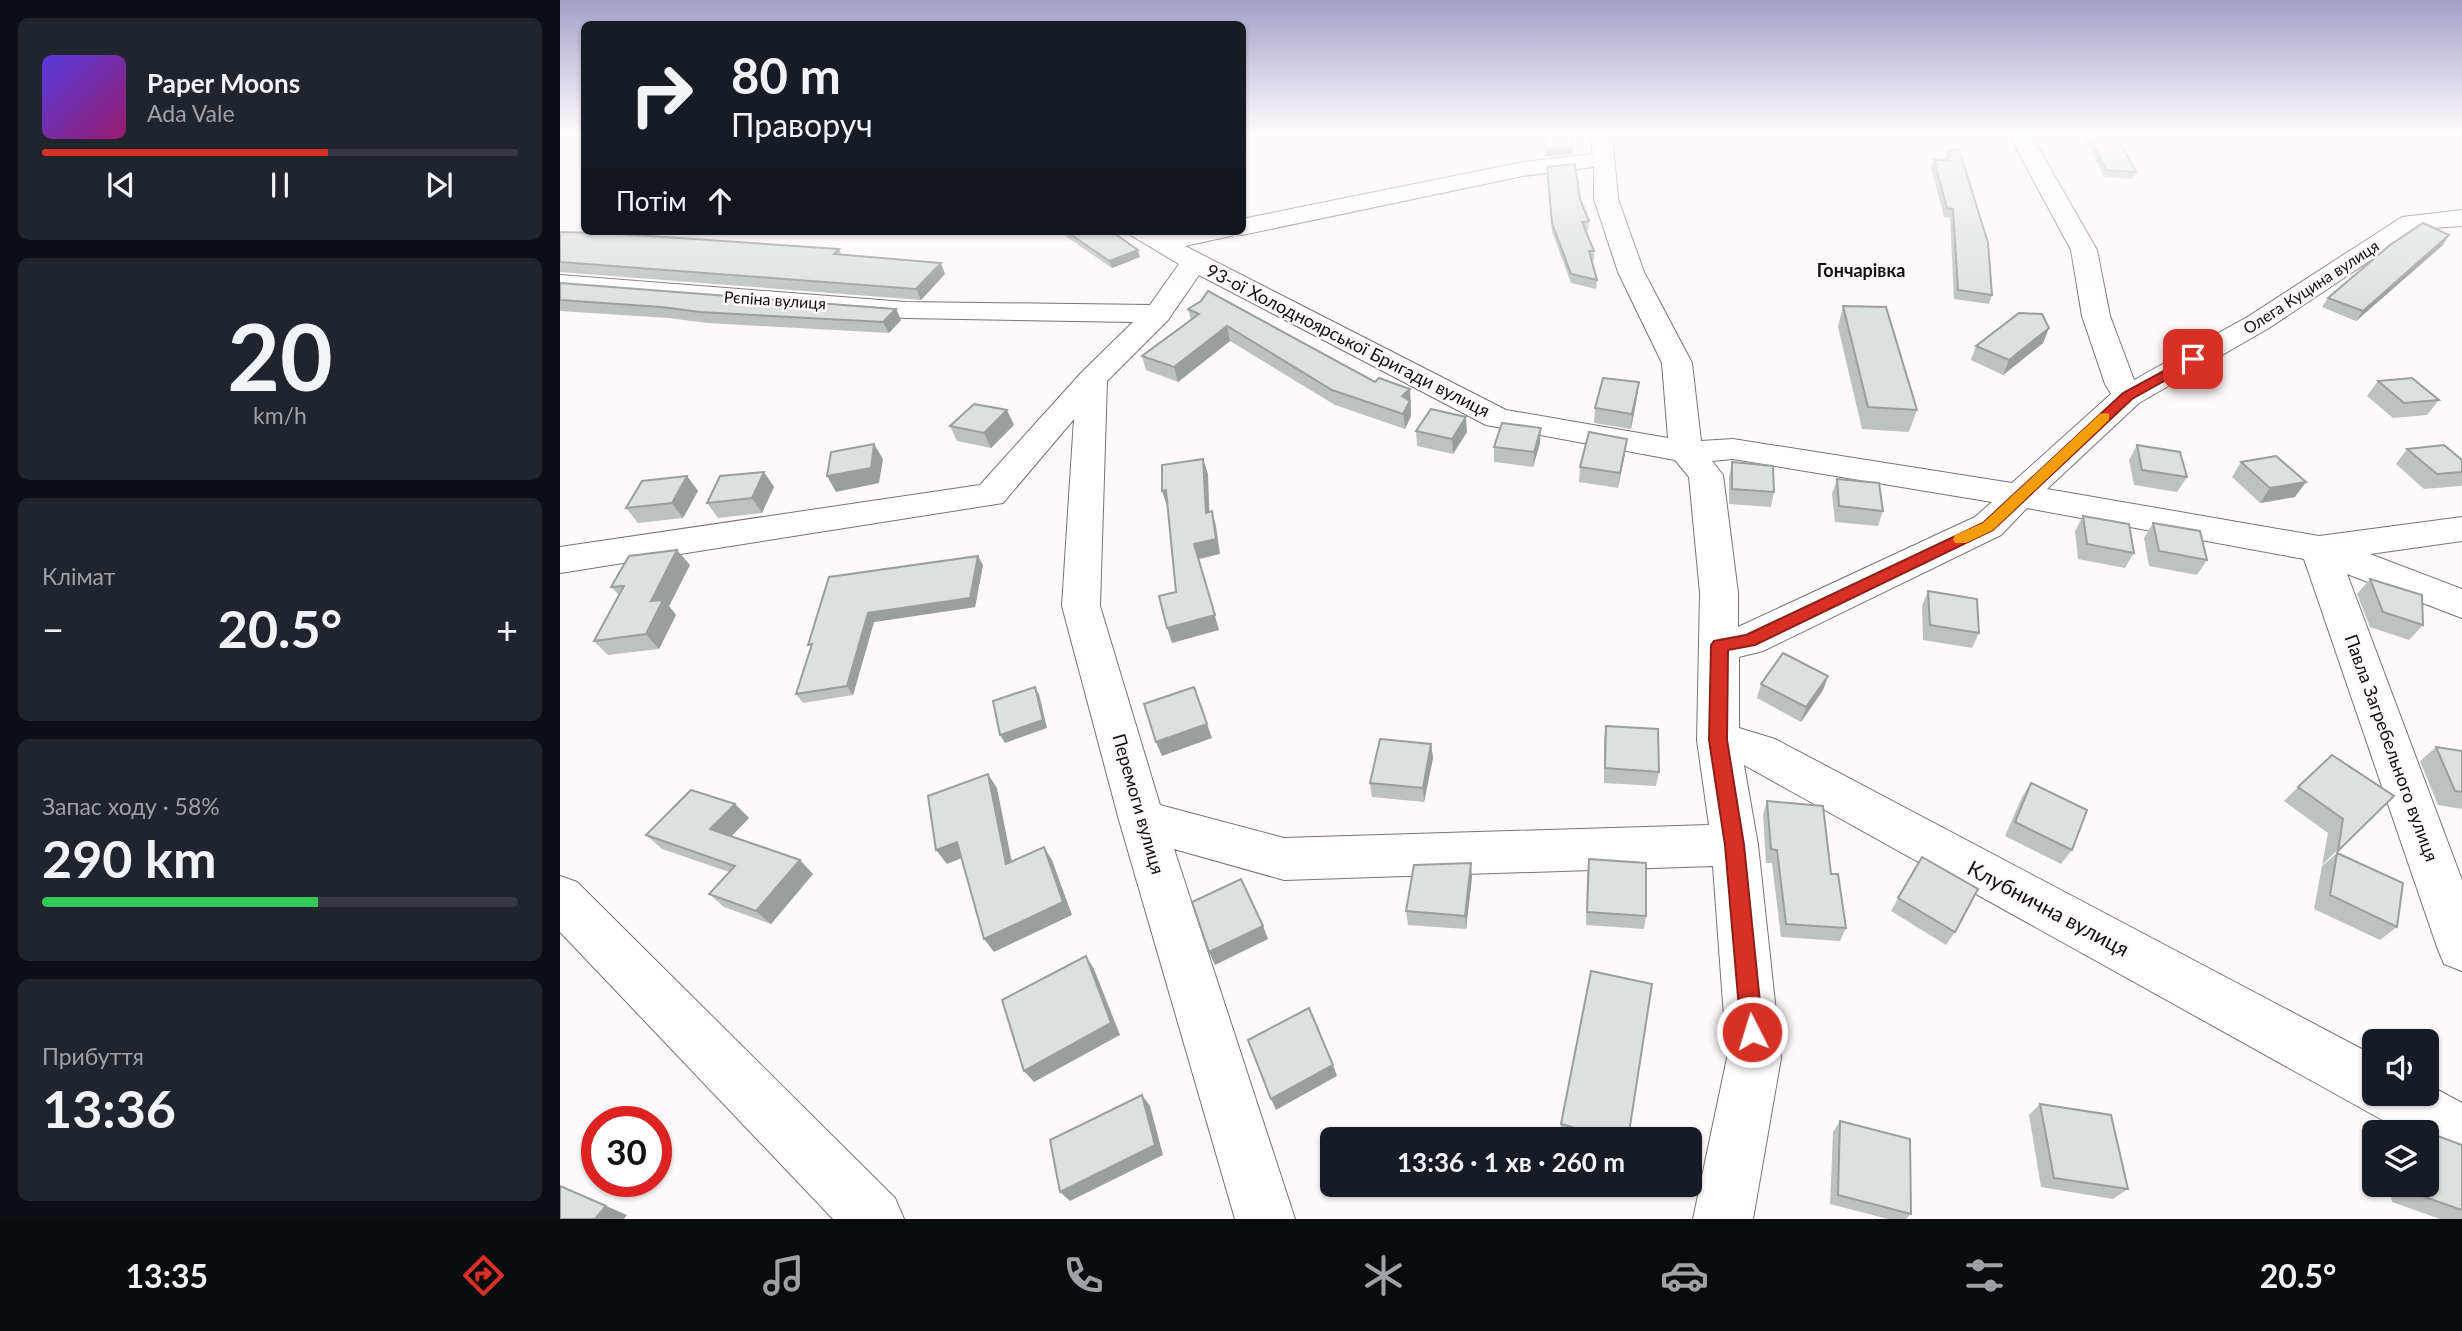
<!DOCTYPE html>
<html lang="uk">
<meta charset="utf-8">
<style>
body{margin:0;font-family:Lato,sans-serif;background:#20242c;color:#f1f3f6;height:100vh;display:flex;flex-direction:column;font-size:26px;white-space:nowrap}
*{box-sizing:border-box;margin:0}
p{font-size:23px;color:#9ea1a6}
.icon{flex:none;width:38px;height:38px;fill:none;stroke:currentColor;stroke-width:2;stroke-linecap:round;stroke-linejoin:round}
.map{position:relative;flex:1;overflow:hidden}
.panel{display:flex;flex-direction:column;gap:18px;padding:18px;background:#0d0f14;width:560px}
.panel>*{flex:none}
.hud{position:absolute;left:21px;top:21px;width:665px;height:214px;border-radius:10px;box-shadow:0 2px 5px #0004;background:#171b24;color:#f1f3f6;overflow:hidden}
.controls{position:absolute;left:1802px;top:1029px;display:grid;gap:14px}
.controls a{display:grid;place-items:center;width:77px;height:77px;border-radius:10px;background:#171b24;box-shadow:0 2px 5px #0004;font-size:35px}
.speed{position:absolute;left:21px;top:1106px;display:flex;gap:14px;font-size:35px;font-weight:700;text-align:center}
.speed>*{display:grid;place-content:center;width:91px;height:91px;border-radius:50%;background:#171b24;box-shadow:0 2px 5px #0004;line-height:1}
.speed .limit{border:10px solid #d22;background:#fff;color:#111}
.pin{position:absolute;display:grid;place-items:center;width:60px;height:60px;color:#fff;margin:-30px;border-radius:14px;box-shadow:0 4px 10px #0006}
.me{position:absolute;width:77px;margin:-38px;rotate:355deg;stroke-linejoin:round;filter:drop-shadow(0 0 5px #0008)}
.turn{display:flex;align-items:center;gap:24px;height:147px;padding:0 35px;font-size:32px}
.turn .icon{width:91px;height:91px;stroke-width:2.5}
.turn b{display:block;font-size:49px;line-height:60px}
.then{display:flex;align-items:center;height:66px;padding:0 35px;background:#0003;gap:14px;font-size:26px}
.big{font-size:52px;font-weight:700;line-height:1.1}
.panel .tile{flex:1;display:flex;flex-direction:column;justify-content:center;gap:10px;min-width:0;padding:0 24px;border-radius:10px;background:#20242c}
.panel .dial{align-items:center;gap:0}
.dial b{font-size:91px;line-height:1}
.song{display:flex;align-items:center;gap:21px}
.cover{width:84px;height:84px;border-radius:10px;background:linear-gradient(135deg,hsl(250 70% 55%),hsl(320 70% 35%))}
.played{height:7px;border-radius:4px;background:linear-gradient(90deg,#d93025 60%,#363941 60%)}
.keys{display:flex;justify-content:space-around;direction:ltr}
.heat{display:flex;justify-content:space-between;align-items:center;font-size:38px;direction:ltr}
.charge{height:10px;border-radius:5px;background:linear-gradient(90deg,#34c759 58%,#363941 0)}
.trip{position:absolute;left:760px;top:1127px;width:382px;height:70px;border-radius:10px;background:#171b24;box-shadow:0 2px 5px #0004;font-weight:700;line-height:70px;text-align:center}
.tabs{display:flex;height:112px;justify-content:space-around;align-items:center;background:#090b0e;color:#9ea1a6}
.tabs .icon{width:49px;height:49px}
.tabs .active{color:#d93025}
.tabs b{font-size:32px;color:#f1f3f6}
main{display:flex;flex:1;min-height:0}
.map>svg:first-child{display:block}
</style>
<main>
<section class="panel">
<div class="tile">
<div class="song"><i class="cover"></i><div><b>Paper Moons</b><p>Ada Vale</p></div></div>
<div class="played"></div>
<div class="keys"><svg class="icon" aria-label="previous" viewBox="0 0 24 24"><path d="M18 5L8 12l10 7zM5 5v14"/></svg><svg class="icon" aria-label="pause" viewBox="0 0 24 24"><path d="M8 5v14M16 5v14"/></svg><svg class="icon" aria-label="next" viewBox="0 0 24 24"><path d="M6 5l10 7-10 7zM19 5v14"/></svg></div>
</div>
<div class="tile dial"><b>20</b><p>km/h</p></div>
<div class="tile"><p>Клімат</p>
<div class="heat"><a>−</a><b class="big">20.5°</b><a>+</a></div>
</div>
<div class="tile"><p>Запас ходу · 58%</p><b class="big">290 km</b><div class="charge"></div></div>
<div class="tile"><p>Прибуття</p><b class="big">13:36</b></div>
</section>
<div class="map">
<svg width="1902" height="1219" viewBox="0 0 1902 1219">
<rect width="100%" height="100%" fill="#fef9fa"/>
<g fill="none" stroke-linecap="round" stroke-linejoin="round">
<defs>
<g id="minor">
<path d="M1030 133H1052L1058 199 1084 272 1132 363 1141 441 1173 439 1452 483 1551 394 1545 384 1522 316 1511 250 1448 133H1470L1537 250 1550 316 1574 380 1689 316 1842 217 1902 210V226L1857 229 1709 328 1579 403 1487 489 1759 536 1902 517V541L1810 554 1902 589V618L1787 574 1902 880V971L1884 964 1877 947 1744 559 1467 508 1441 535 1203 651 1179 657V728L1215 739 1815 1056V1094H1867V1084L1902 1103V1161L1867 1145V1132H1844L1184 765 1198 845 1221 1058 1193 1219H1133L1167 1058 1153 866 724 880 614 849 735 1219H675L559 820 502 606 514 419 443 503 0 573V547L420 485 521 373 573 322 345 318 0 291V275L345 302 590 305 619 264 572 236 568 231H599L606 235 623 231H682V219L963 162 1033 154ZM1034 167V199L1058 272 1102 363 1108 438 946 410 625 246 671 236 674 233 682 235 963 176ZM639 275 926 425 1115 460 1129 477 1140 593 1137 740 1149 825 724 838 600 805 540 606 547 381 608 320ZM1173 459 1432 502 1415 517 1178 627V593L1163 475 1152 461Z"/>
<path d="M0 876 17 882 335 1198 344 1219H273L0 932Z"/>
</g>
</defs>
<use href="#minor" stroke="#787475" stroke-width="2"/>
<use href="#minor" fill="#fff" fill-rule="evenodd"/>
</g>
<g fill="#bdc2c0">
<path d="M1522 133H1555L1576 172 1573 179 1544 177Z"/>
<path d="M1388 151 1432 295 1429 304 1394 299 1390 218 1384 217 1371 168 1374 160H1385Z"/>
<path d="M987 167 1020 199 1029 221 1028 230H1025L1034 251V260H1032L1037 280 1036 289 1011 283 992 232Z"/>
<path d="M498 231H551L580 257 552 268Z"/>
<path d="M0 232 279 249 282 255 385 274 361 300 0 272Z"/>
<path d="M1883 245 1796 321 1762 307 1768 298Z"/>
<path d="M0 283 336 309 341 320 329 333 147 323 108 318 0 311Z"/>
<path d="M1283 306 1357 410 1349 432 1302 429 1278 327Z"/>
<path d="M628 309 815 382 850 389 851 416 845 429 775 405 670 341 618 382 586 370 582 356 631 320Z"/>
<path d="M1489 328 1483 343 1443 375 1411 360 1416 346Z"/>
<path d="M1818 381 1879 400 1867 415 1833 418 1807 396Z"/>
<path d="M1077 397 1071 429 1034 423 1035 408Z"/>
<path d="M454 425 431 448 397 441 390 426Z"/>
<path d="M856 431 907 432 893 454 857 446Z"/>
<path d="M980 443 973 467 934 462V447Z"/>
<path d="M1577 445 1627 477 1617 492 1574 485 1569 460Z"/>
<path d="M1847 449 1902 460V485L1901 486 1864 489 1836 464Z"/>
<path d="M1065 453 1058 488 1019 482 1020 467Z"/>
<path d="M1172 462 1214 492 1211 507 1169 504V477Z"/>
<path d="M1681 462 1735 497 1700 503 1672 477Z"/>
<path d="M204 472 214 487 202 513 158 518 147 503Z"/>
<path d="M127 476 138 491 123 518 78 523 66 508Z"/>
<path d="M1277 479 1323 511 1318 526 1275 522 1272 494Z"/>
<path d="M1523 516 1574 553 1565 568 1518 559 1515 531Z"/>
<path d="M1593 523 1647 560 1637 575 1589 566 1584 538Z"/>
<path d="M130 565 109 606 116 615 99 649 48 655 34 641 59 595 51 587Z"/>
<path d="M423 565 415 607 314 622 293 695 243 703 236 694 251 649Z"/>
<path d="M1810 579 1863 625 1849 640 1810 627 1797 594Z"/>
<path d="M1368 591 1419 633 1412 648 1363 640 1362 606Z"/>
<path d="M1268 676 1263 690 1241 722 1197 698 1201 684Z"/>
<path d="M1046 726 1099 772 1096 786 1044 783V740Z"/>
<path d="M871 744 873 758 864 802 812 797 810 783Z"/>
<path d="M1876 747 1902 751V809L1878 805 1860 761Z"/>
<path d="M1471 783 1512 850 1501 864 1445 836 1462 797Z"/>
<path d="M1738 787 1834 796 1762 865 1768 833 1724 801Z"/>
<path d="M1207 801 1271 874 1286 928 1280 941 1221 937 1212 863H1206L1203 815Z"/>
<path d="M175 804 189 818 171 836 253 874 211 924 164 907 149 894 169 872 102 849 86 835Z"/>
<path d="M1777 853 1837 927 1820 940 1754 909 1762 866Z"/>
<path d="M1362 857 1395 932 1386 945 1331 911Z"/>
<path d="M1029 859 1086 916 1084 929 1026 925 1027 873Z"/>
<path d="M912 877 906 929 848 925 846 911Z"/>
<path d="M1480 1104 1568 1189 1553 1199 1481 1187 1469 1115Z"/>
<path d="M1280 1121 1351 1214 1346 1219H1328L1270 1204 1273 1132Z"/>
<path d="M1839 1122 1867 1132H1820Z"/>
<path d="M1001 1124 1068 1139H1016L1000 1135Z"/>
<path d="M1902 1145V1219H1880L1832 1202 1829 1185H1867Z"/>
</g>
<g fill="#9a9e9c">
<path d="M1012 147V154L985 157 986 150Z"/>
<path d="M1889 235 1883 245 1796 321 1803 311Z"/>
<path d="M578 250 580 257 552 268 549 261Z"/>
<path d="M381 263 385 274 361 300 356 289Z"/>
<path d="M336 309 341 320 329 333 323 322Z"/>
<path d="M667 326 670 341 618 382 614 367Z"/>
<path d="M1489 328 1483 343 1443 375 1449 360Z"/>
<path d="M1079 382 1077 397 1071 429 1072 414Z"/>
<path d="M850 389 851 416 845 429 842 396Z"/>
<path d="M447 410 454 425 431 448 424 433Z"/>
<path d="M906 417 907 432 893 454 892 439Z"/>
<path d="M981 428 980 443 973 467 974 452Z"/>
<path d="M1067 439 1065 453 1058 488 1060 473Z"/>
<path d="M314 444 323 459 319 483 276 492 267 476Z"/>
<path d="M643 459 648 474 650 528 646 513Z"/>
<path d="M204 472 214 487 202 513 192 498Z"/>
<path d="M127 476 138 491 123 518 112 503Z"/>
<path d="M1746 482 1735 497 1700 503 1710 488Z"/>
<path d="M606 490 607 506 602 491Z"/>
<path d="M652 511 656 526 660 554 639 559 659 630 612 643 607 628 634 544Z"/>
<path d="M117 550 130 565 109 606 116 615 99 649 86 634 91 601Z"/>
<path d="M418 556 423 565 415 607 314 622 293 695 287 686 308 613Z"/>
<path d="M1268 676 1263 690 1241 722 1246 707Z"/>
<path d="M475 687 479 694 487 728 445 743 440 735Z"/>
<path d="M634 687 652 738 602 756 596 742Z"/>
<path d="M871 744 873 758 864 802 863 788Z"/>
<path d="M428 774 437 788 455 878 446 864Z"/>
<path d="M175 804 189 818 165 843 150 829Z"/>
<path d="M397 842 407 856 387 864 376 850Z"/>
<path d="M484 847 492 860 512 915 434 952 424 939Z"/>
<path d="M240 860 253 874 211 924 196 911Z"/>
<path d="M911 863 912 877 906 929 905 916Z"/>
<path d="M703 926 708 939 655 965 649 952Z"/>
<path d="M526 956 534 969 560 1035 474 1082 464 1071Z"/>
<path d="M773 1065 777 1076 716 1110 711 1099Z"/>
<path d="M582 1095 590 1106 603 1155 510 1201 500 1192Z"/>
<path d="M0 1186 67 1215 64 1219H35Z"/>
</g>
<g fill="#dce1df" stroke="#9a9e9c" stroke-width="2">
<path d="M984 133H1011L1012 147 986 150Z"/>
<path d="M1528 133H1555L1576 172 1546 170Z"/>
<path d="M1399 149 1428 243 1432 295 1398 290 1393 209 1387 208 1374 160H1389L1388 151Z"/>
<path d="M1015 164 1020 199 1029 221 1022 222 1034 251H1029L1037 280 1011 274 992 223 987 167Z"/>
<path d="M1863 223 1889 235 1803 311 1768 298 1830 245Z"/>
<path d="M506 231H551L578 250 549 261Z"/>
<path d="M0 232 45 233 279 249 274 254 381 263 356 289 0 262Z"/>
<path d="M0 283 336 309 323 322 140 312 101 307 0 300Z"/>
<path d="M648 291 815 382 819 378 850 389 842 396 850 401 843 414 772 390 667 326 614 367 582 356 639 314 628 309 641 301Z"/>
<path d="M1283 306 1326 307 1357 410 1308 407Z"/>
<path d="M1459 313 1482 314 1489 328 1449 360 1416 346Z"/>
<path d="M1043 378 1079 382 1072 414 1035 408Z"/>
<path d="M1852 378 1879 400 1844 403 1818 381Z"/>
<path d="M414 404 447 410 424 433 390 426Z"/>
<path d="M871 409 906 417 892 439 856 431Z"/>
<path d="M942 423 981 428 974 452 934 447Z"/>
<path d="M1029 432 1067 439 1060 473 1020 467Z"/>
<path d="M314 444 311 468 267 476 271 452Z"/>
<path d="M1577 445 1620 452 1627 477 1582 470Z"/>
<path d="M1884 445 1902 460V472L1877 474 1847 449Z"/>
<path d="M1716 456 1746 482 1710 488 1681 462Z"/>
<path d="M643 459 646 513 652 511 656 539 634 544 655 615 607 628 599 596 616 592 606 490 602 491V465Z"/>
<path d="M1172 462 1213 466 1214 492 1172 489Z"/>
<path d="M204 472 192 498 147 503 160 476Z"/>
<path d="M127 476 112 503 66 508 82 481Z"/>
<path d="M1277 479 1319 483 1323 511 1279 506Z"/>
<path d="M1523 516 1569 524 1574 553 1527 544Z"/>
<path d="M1593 523 1640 531 1647 560 1599 551Z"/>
<path d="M117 550 91 601 103 600 86 634 34 641 64 586 51 587 69 556Z"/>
<path d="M418 556 410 598 308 613 287 686 236 694 252 644 248 645 269 577Z"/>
<path d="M1810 579 1862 595 1863 625 1823 612Z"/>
<path d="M1368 591 1417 599 1419 633 1370 625Z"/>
<path d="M1223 653 1268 676 1246 707 1201 684Z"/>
<path d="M475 687 483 720 440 735 433 701Z"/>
<path d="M634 687 647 724 596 742 584 704Z"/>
<path d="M1046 726 1098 729 1099 772 1045 768Z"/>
<path d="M820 739 871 744 863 788 810 783Z"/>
<path d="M1876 747 1902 751V792L1895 791Z"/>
<path d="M1772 755 1834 796 1778 851 1783 819 1738 787Z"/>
<path d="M428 774 446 864 484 847 503 902 424 939 397 842 376 850 368 796Z"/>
<path d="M1471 783 1527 810 1512 850 1455 822Z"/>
<path d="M131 790 175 804 150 829 240 860 196 911 149 894 175 866 86 835Z"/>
<path d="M1207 801 1263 806 1271 874H1278L1286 928 1226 924 1217 850 1211 849Z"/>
<path d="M1777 853 1843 883 1837 927 1770 895Z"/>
<path d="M1362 857 1418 889 1395 932 1338 898Z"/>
<path d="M1029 859 1086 863V916L1027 912Z"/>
<path d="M911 863 905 916 846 911 854 865Z"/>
<path d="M681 879 703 926 649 952 632 902Z"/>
<path d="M526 956 551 1023 464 1071 442 1000Z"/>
<path d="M1031 971 1092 984 1068 1139H1053L1001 1124Z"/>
<path d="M749 1008 773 1065 711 1099 688 1040Z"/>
<path d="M582 1095 595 1145 500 1192 490 1140Z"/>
<path d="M1480 1104 1551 1115 1568 1189 1494 1178Z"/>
<path d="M1280 1121 1350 1139 1351 1214 1278 1195Z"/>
<path d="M1839 1122 1867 1132H1841Z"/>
<path d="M1867 1132 1902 1145V1210L1853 1193 1851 1185H1867Z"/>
<path d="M0 1186 46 1206 35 1219H0Z"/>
</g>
<linearGradient id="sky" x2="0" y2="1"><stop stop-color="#a4a0c8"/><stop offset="0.44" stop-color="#fffcfd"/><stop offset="1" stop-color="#fffcfd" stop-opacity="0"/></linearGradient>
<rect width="1902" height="304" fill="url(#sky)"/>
<path fill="#d93025" stroke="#8d1f18" stroke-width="2" d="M1633 355 1638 356V362L1572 399 1433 530 1195 645 1168 650 1167 740 1184 845 1203 1032 1200 1039 1192 1043 1184 1039 1181 1032 1165 845 1149 740 1151 645 1154 641 1186 635 1423 523 1563 393Z"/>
<path fill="#f59e0b" d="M1545 413 1549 414V420L1433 530 1406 543H1395L1393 539 1395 535 1423 523 1540 414Z"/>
<g text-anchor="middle" stroke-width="5" stroke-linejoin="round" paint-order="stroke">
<g font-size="16" fill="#111010" stroke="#fef9fa">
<text transform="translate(1751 287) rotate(-33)" y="6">Олега Куцина вулиця</text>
<text transform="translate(215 300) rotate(4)" y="6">Рєпіна вулиця</text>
</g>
<g font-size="18" font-weight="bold" fill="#111010" stroke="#fef9fa">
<text x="1301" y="277">Гончарівка</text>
</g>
<g font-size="18" fill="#111010" stroke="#fef9fa">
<text transform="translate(788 341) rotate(27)" y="6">93-ої Холодноярської Бригади вулиця</text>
<text transform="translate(1831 748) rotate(70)" y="6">Павла Загребельного вулиця</text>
<text transform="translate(578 804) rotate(74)" y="6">Перемоги вулиця</text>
</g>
<g font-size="21" fill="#111010" stroke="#fef9fa">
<text transform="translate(1488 909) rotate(28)" y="7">Клубнична вулиця</text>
</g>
</g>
</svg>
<div class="controls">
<a><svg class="icon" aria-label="sound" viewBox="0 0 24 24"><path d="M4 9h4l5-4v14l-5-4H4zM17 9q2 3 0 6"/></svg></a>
<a><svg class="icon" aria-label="layers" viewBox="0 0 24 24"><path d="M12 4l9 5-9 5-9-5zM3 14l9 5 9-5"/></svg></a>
</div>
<div class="speed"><div class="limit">30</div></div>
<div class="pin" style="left:1633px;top:359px;background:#d93025"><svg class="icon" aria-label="arrive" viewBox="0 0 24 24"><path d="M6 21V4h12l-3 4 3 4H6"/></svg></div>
<svg class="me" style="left:1192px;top:1032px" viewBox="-20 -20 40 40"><circle r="17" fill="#d93025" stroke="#fff" stroke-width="3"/><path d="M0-11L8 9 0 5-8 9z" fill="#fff"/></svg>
<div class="trip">13:36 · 1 хв · 260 m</div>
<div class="hud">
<div class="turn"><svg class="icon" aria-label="right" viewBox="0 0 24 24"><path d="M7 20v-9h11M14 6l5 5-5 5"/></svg><div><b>80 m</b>Праворуч</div></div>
<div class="then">Потім<svg class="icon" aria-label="ahead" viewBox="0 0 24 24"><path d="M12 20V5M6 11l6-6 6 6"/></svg></div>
</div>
</div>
</main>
<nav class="tabs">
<b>13:35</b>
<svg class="icon active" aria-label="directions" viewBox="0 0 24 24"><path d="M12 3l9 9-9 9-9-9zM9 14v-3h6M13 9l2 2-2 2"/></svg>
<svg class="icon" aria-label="music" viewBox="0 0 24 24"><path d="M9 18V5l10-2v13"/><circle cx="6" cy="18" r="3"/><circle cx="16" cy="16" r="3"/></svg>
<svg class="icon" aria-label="phone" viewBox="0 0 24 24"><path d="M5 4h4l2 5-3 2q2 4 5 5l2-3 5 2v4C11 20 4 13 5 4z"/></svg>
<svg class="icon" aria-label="climate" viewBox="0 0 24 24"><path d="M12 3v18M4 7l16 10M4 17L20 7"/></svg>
<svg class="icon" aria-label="car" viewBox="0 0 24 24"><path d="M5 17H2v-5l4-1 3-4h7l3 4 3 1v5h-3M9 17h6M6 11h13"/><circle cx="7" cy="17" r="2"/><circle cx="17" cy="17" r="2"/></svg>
<svg class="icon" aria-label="filters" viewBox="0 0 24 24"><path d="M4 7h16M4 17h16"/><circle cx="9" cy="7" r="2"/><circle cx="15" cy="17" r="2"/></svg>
<b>20.5°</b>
</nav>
